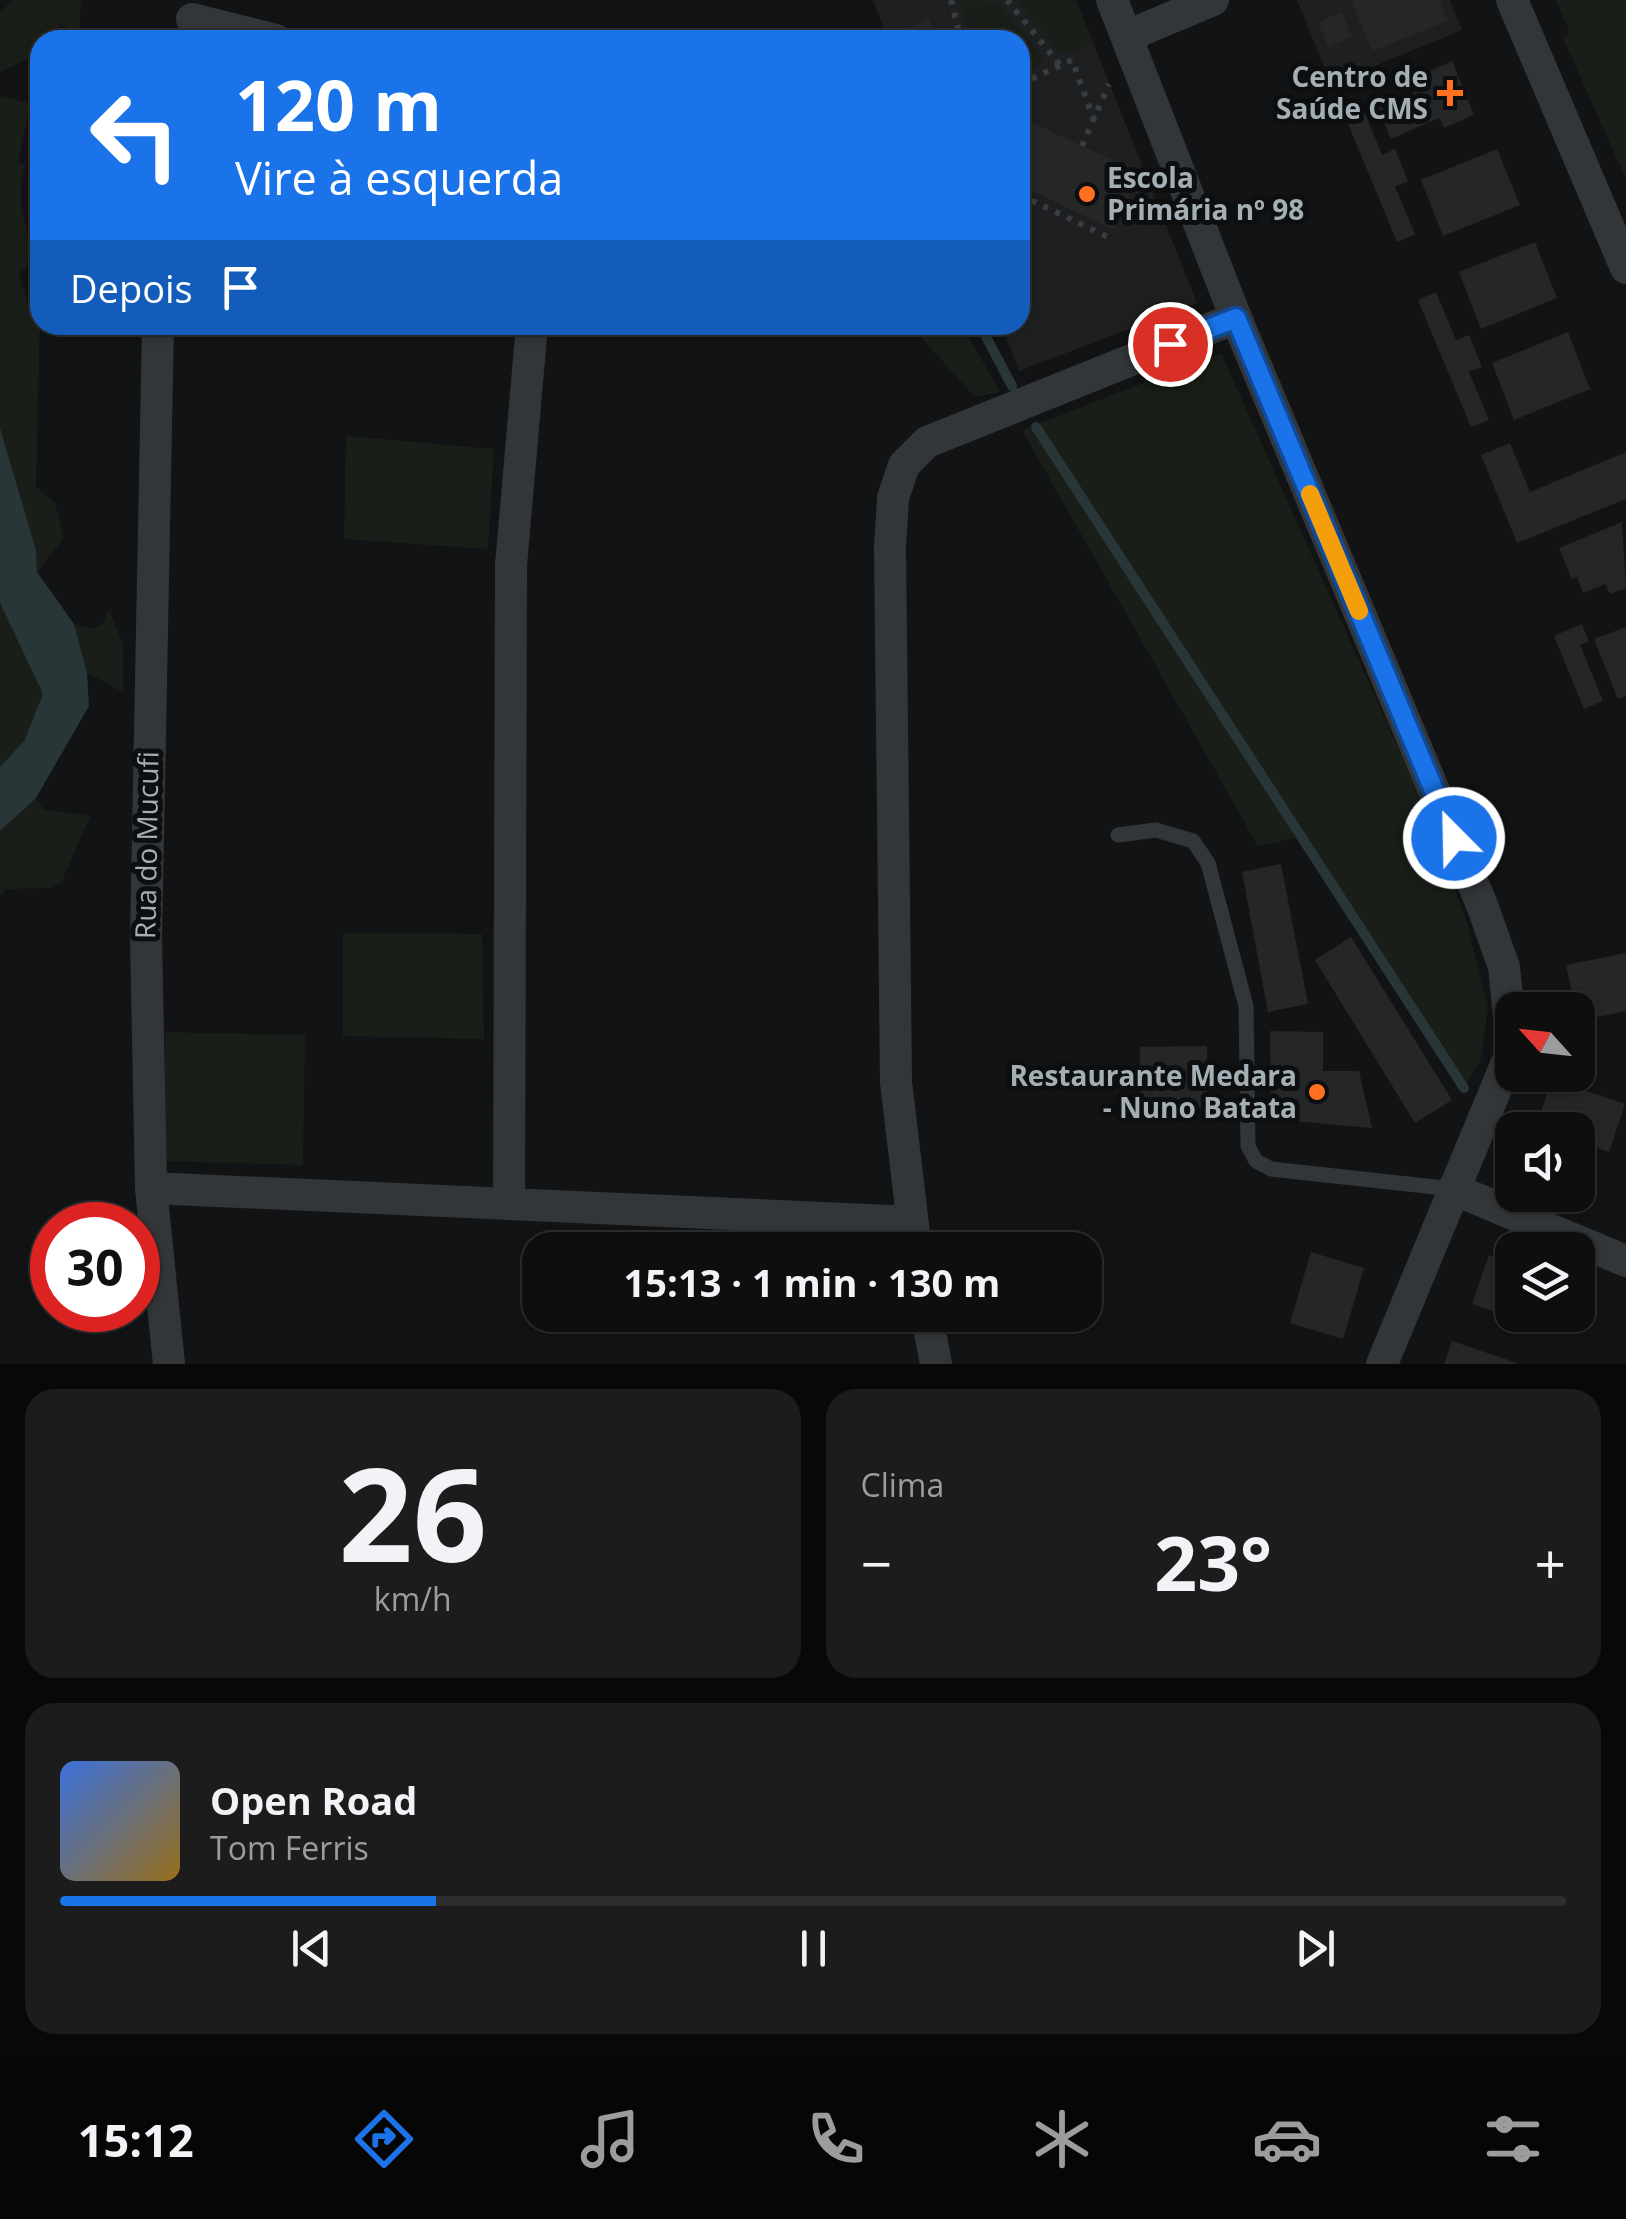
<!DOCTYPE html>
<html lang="pt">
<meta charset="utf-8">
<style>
body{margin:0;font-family:"Open Sans",sans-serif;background:#1c1c1d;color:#f1f3f6;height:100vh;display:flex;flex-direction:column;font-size:38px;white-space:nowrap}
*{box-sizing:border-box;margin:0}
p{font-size:32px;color:#9b9c9e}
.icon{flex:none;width:55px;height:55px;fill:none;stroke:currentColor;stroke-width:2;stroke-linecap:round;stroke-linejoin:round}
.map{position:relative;height:1364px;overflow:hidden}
.sheet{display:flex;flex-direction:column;gap:25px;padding:25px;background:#080808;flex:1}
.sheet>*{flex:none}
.guide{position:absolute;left:30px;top:30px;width:1000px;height:305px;border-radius:30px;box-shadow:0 2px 8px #0004,0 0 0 2px #2e2e2f;background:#1a73e8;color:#fff;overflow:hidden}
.needle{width:65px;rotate:297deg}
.controls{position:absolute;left:1495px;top:992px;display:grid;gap:20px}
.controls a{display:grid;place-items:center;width:100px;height:100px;border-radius:20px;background:#0e0e0f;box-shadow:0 2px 8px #0004,0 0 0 2px #2e2e2f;font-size:50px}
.speed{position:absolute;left:30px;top:1202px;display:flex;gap:20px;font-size:50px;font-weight:700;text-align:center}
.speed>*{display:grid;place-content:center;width:130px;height:130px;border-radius:50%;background:#0e0e0f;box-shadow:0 2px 8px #0004,0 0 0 2px #2e2e2f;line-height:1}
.speed .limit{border:15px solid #d22;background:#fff;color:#111}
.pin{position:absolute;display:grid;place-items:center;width:85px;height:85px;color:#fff;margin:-42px;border:5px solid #fff;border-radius:50%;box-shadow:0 2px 10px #0007}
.me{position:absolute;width:110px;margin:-55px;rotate:337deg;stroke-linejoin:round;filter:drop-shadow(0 0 8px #0008)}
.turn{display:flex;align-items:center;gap:35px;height:210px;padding:0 40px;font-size:45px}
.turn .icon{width:130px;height:130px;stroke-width:2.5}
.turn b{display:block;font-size:70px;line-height:85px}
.then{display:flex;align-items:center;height:95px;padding:0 40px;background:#0003;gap:20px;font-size:38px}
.big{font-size:75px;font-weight:700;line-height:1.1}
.sheet .card{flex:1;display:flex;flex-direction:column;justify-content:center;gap:15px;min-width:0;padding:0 35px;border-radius:30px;background:#1c1c1d}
.sheet .dial{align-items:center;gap:0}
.dial b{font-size:130px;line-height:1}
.song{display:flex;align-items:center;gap:30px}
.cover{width:120px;height:120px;border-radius:15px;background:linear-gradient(135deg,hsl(220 70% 55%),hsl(40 70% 35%))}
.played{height:10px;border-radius:5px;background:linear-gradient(90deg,#1a73e8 25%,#2e2e2f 25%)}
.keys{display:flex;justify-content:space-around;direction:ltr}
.heat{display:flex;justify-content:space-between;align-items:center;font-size:55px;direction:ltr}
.sheet .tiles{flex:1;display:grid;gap:25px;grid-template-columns:1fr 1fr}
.card:last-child{grid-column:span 2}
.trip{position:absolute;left:522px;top:1232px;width:580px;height:100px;border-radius:30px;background:#0e0e0f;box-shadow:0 2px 8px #0004,0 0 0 2px #2e2e2f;font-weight:700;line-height:100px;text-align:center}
.menu{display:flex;height:160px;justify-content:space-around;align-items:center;background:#060606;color:#9b9c9e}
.menu .icon{width:70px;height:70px}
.menu .selected{color:#1a73e8}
.menu b{font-size:45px;color:#f1f3f6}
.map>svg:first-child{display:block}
</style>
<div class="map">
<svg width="1626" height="1364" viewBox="0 0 1626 1364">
<rect width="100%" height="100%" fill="#121314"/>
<g fill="#1e1f21">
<path d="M873 0H1076L1197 303 1019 371 1001 325H1020V40H888Z"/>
<path d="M1297 0H1450L1462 30 1331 84Z"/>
</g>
<g fill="#191f18">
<path d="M13 0H81L79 32 60 24 54 40H40V53L0 72V13Z"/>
<path d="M960 0 998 3 1042 56 1041 65 1020 74V40H971Z"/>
<path d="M1017 0H1076L1093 43 1071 53 1058 52Z"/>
<path d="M1556 0H1626V179L1563 38 1570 33Z"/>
<path d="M0 96 30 103 18 163 26 165C11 208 34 225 27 267L19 272 29 307 40 308 36 487 55 503 64 538 37 572 36 550 0 428Z"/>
<path d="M910 325H962L1000 392 975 397Z"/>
<path d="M1221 353 1437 835 1468 926 1488 1008 1481 1059 1464 1088 1301 837 1258 846 1022 430Z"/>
<path d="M346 436 494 449 488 549 344 539Z"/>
<path d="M0 603 43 694 24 741 0 767Z"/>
<path d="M109 609 123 644V692L87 673 74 624 93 629 102 625Z"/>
<path d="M36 798 43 809 90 816 61 883 51 888 6 889 0 896V831Z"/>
<path d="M343 933 482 934 484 1039 343 1036Z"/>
<path d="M165 1032 305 1035 303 1165 165 1161Z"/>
</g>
<path fill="#283638" d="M0 428 36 550 37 572 74 624 87 673 89 706 36 798 0 831V767L24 741 43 694 0 603Z"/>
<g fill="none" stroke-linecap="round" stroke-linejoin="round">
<g stroke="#283638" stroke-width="10">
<path d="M980 325 1012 386"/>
<path d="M1036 427 1464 1088"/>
</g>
</g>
<g fill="#252628">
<path d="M1351 0H1439L1448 21 1372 51Z"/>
<path d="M1342 12 1352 37 1328 47 1318 22Z"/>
<path d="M929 19 937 40H888L887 37Z"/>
<path d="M1452 61 1474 115 1444 128 1439 118 1391 139 1378 108 1426 87 1421 75Z"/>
<path d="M1362 106 1382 155 1395 149 1408 181 1395 187 1415 234 1397 242 1344 114Z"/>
<path d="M1033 123 1139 172 1112 229 1020 185V150Z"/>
<path d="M1497 149 1520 205 1443 236 1421 180Z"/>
<path d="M1535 242 1557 298 1481 329 1459 272Z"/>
<path d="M1436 292 1456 340 1469 335 1482 367 1469 372 1489 420 1471 427 1418 300Z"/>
<path d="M1568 332 1590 389 1514 420 1492 363Z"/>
<path d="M1510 443 1530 492 1626 452V499L1517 543 1481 455Z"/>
<path d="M1622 522 1626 588 1610 594 1605 584 1583 593 1577 577 1572 579 1559 548Z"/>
<path d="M1582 624 1589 642 1580 645 1603 701 1584 709 1554 636Z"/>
<path d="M1626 627V696L1618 699 1594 639Z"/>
<path d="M1281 864 1308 1004 1268 1012 1242 872Z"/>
<path d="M1351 937 1452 1100 1415 1123 1315 960Z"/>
<path d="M1626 953V1011L1578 1021 1566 965Z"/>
<path d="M1270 1031 1323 1032V1071H1359L1372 1128 1271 1119Z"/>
<path d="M1207 1046V1108H1140V1047Z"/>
<path d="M1552 1079 1625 1104 1609 1152 1578 1141V1130L1536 1127Z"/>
<path d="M1311 1252 1364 1268 1343 1339 1290 1323Z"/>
<path d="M1489 1255 1512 1263V1315H1551L1546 1329 1472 1304Z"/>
<path d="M1452 1341 1517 1363V1364H1444Z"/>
</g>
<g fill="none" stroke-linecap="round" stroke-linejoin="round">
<g stroke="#393d40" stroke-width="6" stroke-dasharray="5 8" stroke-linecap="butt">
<path d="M951 0 961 40"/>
<path d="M1007 0 1060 65"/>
<path d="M1020 84 1072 60 1094 120"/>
<path d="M1082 146 1109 84"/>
<path d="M1020 195 1108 237"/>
</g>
<path stroke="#333639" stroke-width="15" d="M1118 835 1156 830 1193 841 1208 863 1246 1006 1248 1146 1256 1161 1271 1169 1453 1189"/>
<g stroke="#333639" stroke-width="32">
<path d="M1112 0 1236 318 1482 905 1504 967 1512 1046"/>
<path d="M1512 0 1626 268"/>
<path d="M192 19 276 40"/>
<path d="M1127 36 1213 0"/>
<path d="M158 325 146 937 151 1188 169 1364"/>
<path d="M151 1188 912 1222"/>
<path d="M1453 1189 1626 1261"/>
<path d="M509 1204 511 565 532 325"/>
<path d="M916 1250 896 1082 890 547 893 498 904 465 927 442 1236 318"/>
<path d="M927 1315 936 1364"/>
<path d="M1382 1364 1512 1050"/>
</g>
</g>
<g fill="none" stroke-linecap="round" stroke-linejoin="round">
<defs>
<path id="route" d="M1170 344 1236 318 1454 838"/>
</defs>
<use href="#route" stroke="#114b97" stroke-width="25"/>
<use href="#route" stroke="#1a73e8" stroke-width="18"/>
<path stroke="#f59e0b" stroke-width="18" d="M1310 494 1359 611"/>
</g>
<g fill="#fe7020" stroke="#0d0e0f" stroke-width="4">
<path d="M1445 78h10v10h10v10h-10v10h-10v-10h-10v-10h10z"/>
<circle cx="1087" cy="194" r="10"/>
<circle cx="1317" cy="1092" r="10"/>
</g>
<g text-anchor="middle" stroke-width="10" stroke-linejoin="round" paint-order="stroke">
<g font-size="28" font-weight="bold" fill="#a3aeb5" stroke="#0d0e0f" text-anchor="end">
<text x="1428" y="87">Centro de<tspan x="1428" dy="32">Saúde CMS</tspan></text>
<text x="1107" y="188" text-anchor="start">Escola<tspan x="1107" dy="32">Primária nº 98</tspan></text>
<text x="1297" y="1086">Restaurante Medara<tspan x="1297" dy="32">- Nuno Batata</tspan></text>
</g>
<g font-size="28" fill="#a3aeb5" stroke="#0d0e0f">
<text transform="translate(147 845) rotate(-89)" y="10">Rua do Mucufi</text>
</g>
</g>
</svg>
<div class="controls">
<a><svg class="needle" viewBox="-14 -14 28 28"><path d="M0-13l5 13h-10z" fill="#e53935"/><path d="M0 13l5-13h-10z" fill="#9b9c9e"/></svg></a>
<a><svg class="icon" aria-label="sound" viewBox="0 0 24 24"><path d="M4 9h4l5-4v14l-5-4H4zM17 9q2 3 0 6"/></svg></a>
<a><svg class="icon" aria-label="layers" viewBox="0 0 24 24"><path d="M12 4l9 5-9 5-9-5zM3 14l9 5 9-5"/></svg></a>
</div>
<div class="speed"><div class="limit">30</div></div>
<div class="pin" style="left:1170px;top:344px;background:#d93025"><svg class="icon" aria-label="arrive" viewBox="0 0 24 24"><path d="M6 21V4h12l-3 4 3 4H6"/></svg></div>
<svg class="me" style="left:1454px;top:838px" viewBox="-20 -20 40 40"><circle r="17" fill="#1a73e8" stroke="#fff" stroke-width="3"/><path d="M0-11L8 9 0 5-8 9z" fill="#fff"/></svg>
<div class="trip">15:13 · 1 min · 130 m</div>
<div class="guide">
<div class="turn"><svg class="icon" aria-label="left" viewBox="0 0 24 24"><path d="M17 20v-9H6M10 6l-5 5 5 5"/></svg><div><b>120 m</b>Vire à esquerda</div></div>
<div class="then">Depois<svg class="icon" aria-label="arrive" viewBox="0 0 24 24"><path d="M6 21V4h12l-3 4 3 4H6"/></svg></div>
</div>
</div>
<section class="sheet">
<div class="tiles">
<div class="card dial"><b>26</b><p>km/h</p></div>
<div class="card"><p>Clima</p>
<div class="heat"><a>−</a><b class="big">23°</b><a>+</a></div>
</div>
<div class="card">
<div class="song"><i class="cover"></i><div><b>Open Road</b><p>Tom Ferris</p></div></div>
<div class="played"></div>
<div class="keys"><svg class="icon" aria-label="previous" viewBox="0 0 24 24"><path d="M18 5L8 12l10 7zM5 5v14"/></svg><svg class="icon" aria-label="pause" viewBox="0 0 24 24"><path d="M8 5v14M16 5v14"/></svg><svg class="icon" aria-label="next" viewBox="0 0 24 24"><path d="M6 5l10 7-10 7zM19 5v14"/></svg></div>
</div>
</div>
</section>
<nav class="menu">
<b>15:12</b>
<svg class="icon selected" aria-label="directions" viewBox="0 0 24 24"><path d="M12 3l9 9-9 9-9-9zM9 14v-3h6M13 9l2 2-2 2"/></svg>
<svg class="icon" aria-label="music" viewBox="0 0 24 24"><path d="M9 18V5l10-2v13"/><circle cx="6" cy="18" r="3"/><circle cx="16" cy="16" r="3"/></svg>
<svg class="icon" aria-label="phone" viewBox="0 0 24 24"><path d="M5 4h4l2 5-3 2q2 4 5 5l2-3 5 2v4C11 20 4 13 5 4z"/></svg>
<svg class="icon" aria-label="climate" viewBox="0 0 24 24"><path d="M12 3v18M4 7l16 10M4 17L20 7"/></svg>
<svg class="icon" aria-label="car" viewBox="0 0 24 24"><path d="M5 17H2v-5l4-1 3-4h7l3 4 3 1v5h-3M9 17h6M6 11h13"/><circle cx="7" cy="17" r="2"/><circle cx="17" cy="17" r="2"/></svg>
<svg class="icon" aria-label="filters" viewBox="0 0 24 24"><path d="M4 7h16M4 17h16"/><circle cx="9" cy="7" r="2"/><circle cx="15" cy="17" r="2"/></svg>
</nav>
